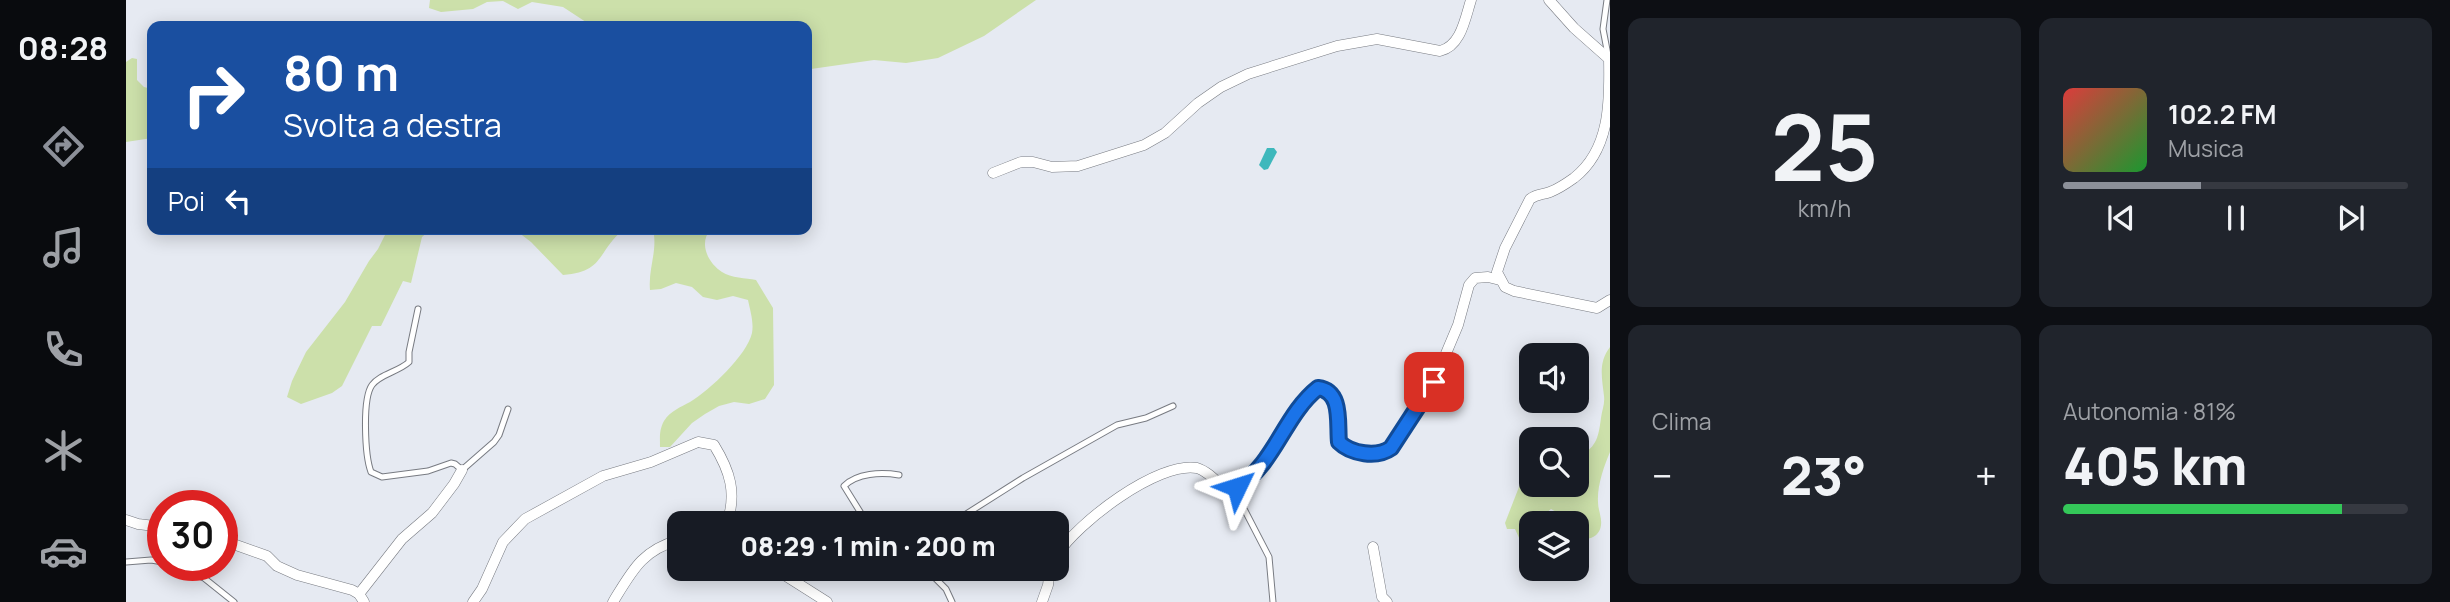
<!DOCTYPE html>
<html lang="it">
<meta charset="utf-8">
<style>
body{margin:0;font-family:Manrope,sans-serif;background:#20242c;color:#f1f3f6;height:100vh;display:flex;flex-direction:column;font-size:26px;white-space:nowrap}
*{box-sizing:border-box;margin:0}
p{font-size:23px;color:#9ea1a6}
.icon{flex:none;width:38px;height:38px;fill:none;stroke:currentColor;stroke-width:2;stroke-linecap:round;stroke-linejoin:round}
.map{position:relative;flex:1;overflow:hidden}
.drawer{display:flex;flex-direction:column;gap:18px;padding:18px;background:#0d0f14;width:840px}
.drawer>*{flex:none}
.hud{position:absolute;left:21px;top:21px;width:665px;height:214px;border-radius:14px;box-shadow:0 4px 18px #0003;background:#1a4fa0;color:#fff;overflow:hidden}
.buttons{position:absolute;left:1393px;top:343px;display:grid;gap:14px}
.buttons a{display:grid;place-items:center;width:70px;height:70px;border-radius:14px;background:#171b24;box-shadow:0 4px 18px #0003;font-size:35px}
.speed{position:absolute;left:21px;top:490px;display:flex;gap:14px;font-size:35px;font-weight:700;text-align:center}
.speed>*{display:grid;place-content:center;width:91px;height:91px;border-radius:50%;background:#171b24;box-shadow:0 4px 18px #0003;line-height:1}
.speed .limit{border:10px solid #d22;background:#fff;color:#111}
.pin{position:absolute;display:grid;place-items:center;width:60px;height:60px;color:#fff;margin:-30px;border-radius:14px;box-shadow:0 4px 10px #0006}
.me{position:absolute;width:77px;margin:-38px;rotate:49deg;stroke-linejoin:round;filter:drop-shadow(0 0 5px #0008)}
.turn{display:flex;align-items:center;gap:24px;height:147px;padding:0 21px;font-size:32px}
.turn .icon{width:91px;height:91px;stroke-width:2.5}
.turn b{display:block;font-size:49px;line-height:60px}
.then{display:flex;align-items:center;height:66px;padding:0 21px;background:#0003;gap:14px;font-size:26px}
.big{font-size:52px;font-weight:800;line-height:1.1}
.drawer .tile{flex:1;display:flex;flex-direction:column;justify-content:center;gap:10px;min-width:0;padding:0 24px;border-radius:14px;background:#20242c}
.drawer .dial{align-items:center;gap:0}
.dial b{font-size:91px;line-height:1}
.song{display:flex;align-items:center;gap:21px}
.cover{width:84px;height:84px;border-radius:10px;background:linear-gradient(135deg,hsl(0 70% 55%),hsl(130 70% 35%))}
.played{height:7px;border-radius:4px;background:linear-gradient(90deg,#8c9099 40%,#363941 40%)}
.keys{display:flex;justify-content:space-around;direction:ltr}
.heat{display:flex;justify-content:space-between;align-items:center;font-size:38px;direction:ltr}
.charge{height:10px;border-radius:5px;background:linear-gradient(90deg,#34c759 81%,#363941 0)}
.drawer .tiles{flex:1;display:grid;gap:18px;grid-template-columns:repeat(2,1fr)}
.trip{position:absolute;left:541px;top:511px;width:402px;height:70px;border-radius:14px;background:#171b24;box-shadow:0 4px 18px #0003;font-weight:800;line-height:70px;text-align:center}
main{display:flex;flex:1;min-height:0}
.dock{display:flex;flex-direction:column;width:126px;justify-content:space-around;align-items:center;background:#090b0e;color:#9ea1a6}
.dock .icon{width:49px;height:49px}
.dock .selected{color:#8c9099}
.dock b{font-size:32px;color:#f1f3f6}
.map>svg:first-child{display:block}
</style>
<main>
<nav class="dock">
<b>08:28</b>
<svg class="icon selected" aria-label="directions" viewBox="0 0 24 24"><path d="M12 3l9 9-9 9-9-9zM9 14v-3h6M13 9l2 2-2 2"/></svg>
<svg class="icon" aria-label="music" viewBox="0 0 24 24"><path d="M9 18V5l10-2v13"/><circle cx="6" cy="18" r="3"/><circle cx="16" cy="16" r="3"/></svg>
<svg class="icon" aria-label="phone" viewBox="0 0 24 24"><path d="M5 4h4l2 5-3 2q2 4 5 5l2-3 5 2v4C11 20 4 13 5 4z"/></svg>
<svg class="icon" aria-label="climate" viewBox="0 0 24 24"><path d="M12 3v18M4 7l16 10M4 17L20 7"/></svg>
<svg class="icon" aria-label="car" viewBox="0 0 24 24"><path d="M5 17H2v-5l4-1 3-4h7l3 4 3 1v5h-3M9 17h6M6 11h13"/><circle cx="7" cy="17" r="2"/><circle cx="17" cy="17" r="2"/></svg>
</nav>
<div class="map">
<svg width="1484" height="602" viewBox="0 0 1484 602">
<rect width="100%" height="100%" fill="#e6eaf2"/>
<g fill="#cce0aa">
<path d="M304 0H910L858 36 812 58 780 63 748 60 685 69 681 68V26H466L437 7 406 2 392 9 377 1 361 2 347 9 315 12 303 8Z"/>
<path d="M6 58 11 59V80L18 87 26 89V138L0 142V62Z"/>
<path d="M262 229H305L296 237 285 283 277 281 255 326H246L216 386 206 393 175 404 161 397 166 381 180 352 219 302 243 261 252 249Z"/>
<path d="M388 229H498C471 251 479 272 437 275L405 242Z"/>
<path d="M527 229H585C572 243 582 263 596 272 605 278 620 278 630 280L647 308 648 385 639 399 623 404 608 402 593 406 579 414 566 423 544 447H534C534 437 533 430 538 421 544 411 555 407 564 402 584 390 621 355 626 333 628 322 624 310 622 300L607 296 591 300 577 297 566 287 550 283 535 289 524 290C522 268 532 251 527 229Z"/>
<path d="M1484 347V452C1478 466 1471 486 1472 502 1472 510 1476 517 1475 525 1474 534 1468 538 1460 539L1451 551V523H1432V513L1425 509 1419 514 1415 523H1405V546L1394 540 1389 529H1381L1379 523 1405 456V485H1451V459C1470 446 1472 441 1475 418 1476 410 1479 404 1478 396 1476 377 1472 363 1484 347Z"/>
</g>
<path fill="#3eb8bc" d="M1141 148H1148L1151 152 1142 169 1138 170 1133 165Z"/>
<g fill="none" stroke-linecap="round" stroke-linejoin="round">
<defs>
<g id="lane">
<path d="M1481 0 1477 29 1482 55"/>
<path d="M292 309 283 352V362C272 372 254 374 246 385 236 399 239 456 245 472L256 477 302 471 325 463 329 464 336 470 368 442 373 435 382 409"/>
<path d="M1101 491 1109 494 1115 503 1143 557 1147 602"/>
<path d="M741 523 718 486C731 473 755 472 773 475"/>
<path d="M826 523 897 478 991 425 1020 418 1047 406"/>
<path d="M0 562 25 560 37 562"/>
<path d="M49 565 78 578 108 602"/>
<path d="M800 569 820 589 826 602"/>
</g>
<g id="street">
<path d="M1423 0 1448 28 1483 59C1484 102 1484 150 1448 178 1441 183 1432 189 1424 192 1416 195 1411 194 1404 199L1379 248 1371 272 1379 287 1388 291 1471 308 1484 300"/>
<path d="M867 173 895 162H907L926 167 952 166 1018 145 1039 133 1072 103 1095 87 1122 74 1211 46 1251 39 1314 51C1335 46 1339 19 1345 0"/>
<path d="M0 520 12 524 37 527"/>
<path d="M637 523 644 517 650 519 651 523"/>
<path d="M96 540 141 556 151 566 171 575 226 590 233 594 238 602"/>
<path d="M1247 547 1256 597 1261 602"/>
<path d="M931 555C951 523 1032 461 1071 468 1082 471 1093 484 1101 491 1109 488 1119 484 1126 478 1154 453 1162 412 1192 388 1217 391 1211 424 1213 442 1225 454 1251 458 1265 448L1308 382 1332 325 1343 285 1349 278 1362 277 1374 280"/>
<path d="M649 569 701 602"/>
<path d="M233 594 276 539 306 513 328 484 336 470"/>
<path d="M347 602 356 589 377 542 399 519 477 476 525 462 572 442 588 445C604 471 611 493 601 523"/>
<path d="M487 602C506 571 516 550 553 540"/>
<path d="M916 602 922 585 924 569"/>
</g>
</defs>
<use href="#lane" stroke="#787b82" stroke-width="7"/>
<use href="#street" stroke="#787b82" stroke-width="11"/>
<use href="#lane" stroke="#fff" stroke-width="5"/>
<use href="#street" stroke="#fff" stroke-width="10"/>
</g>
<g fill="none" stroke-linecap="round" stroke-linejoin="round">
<defs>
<path id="route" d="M1111 487C1149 464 1158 415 1192 388 1217 391 1211 424 1213 442 1225 454 1251 458 1265 448L1308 382"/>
</defs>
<use href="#route" stroke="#114b97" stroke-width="18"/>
<use href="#route" stroke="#1a73e8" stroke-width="12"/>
</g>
</svg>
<div class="buttons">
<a><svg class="icon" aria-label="sound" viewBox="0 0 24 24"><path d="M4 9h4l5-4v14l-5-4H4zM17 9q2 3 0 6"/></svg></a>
<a><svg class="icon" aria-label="search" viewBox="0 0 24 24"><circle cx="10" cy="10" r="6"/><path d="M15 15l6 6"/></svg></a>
<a><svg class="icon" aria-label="layers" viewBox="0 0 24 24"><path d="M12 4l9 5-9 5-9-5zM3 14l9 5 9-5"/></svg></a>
</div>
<div class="speed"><div class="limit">30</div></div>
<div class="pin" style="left:1308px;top:382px;background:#d93025"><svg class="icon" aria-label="arrive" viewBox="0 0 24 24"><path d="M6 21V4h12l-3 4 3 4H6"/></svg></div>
<svg class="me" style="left:1111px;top:487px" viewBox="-20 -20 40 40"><path d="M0-17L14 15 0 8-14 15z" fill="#1a73e8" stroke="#fff" stroke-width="4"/></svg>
<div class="trip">08:29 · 1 min · 200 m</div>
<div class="hud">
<div class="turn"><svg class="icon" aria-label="right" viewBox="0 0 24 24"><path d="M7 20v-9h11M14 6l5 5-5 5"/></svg><div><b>80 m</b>Svolta a destra</div></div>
<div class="then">Poi<svg class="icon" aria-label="left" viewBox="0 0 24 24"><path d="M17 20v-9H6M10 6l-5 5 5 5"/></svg></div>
</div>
</div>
<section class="drawer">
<div class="tiles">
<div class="tile dial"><b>25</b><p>km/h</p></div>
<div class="tile">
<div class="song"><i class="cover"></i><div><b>102.2 FM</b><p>Musica</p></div></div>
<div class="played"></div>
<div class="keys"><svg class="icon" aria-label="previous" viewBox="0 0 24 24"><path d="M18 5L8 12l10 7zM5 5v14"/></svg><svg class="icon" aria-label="pause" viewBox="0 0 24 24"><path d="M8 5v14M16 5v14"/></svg><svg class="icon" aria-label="next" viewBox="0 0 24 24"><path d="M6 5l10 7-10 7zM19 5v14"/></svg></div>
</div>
<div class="tile"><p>Clima</p>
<div class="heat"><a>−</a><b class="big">23°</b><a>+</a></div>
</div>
<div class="tile"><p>Autonomia · 81%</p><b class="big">405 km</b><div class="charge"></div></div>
</div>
</section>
</main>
